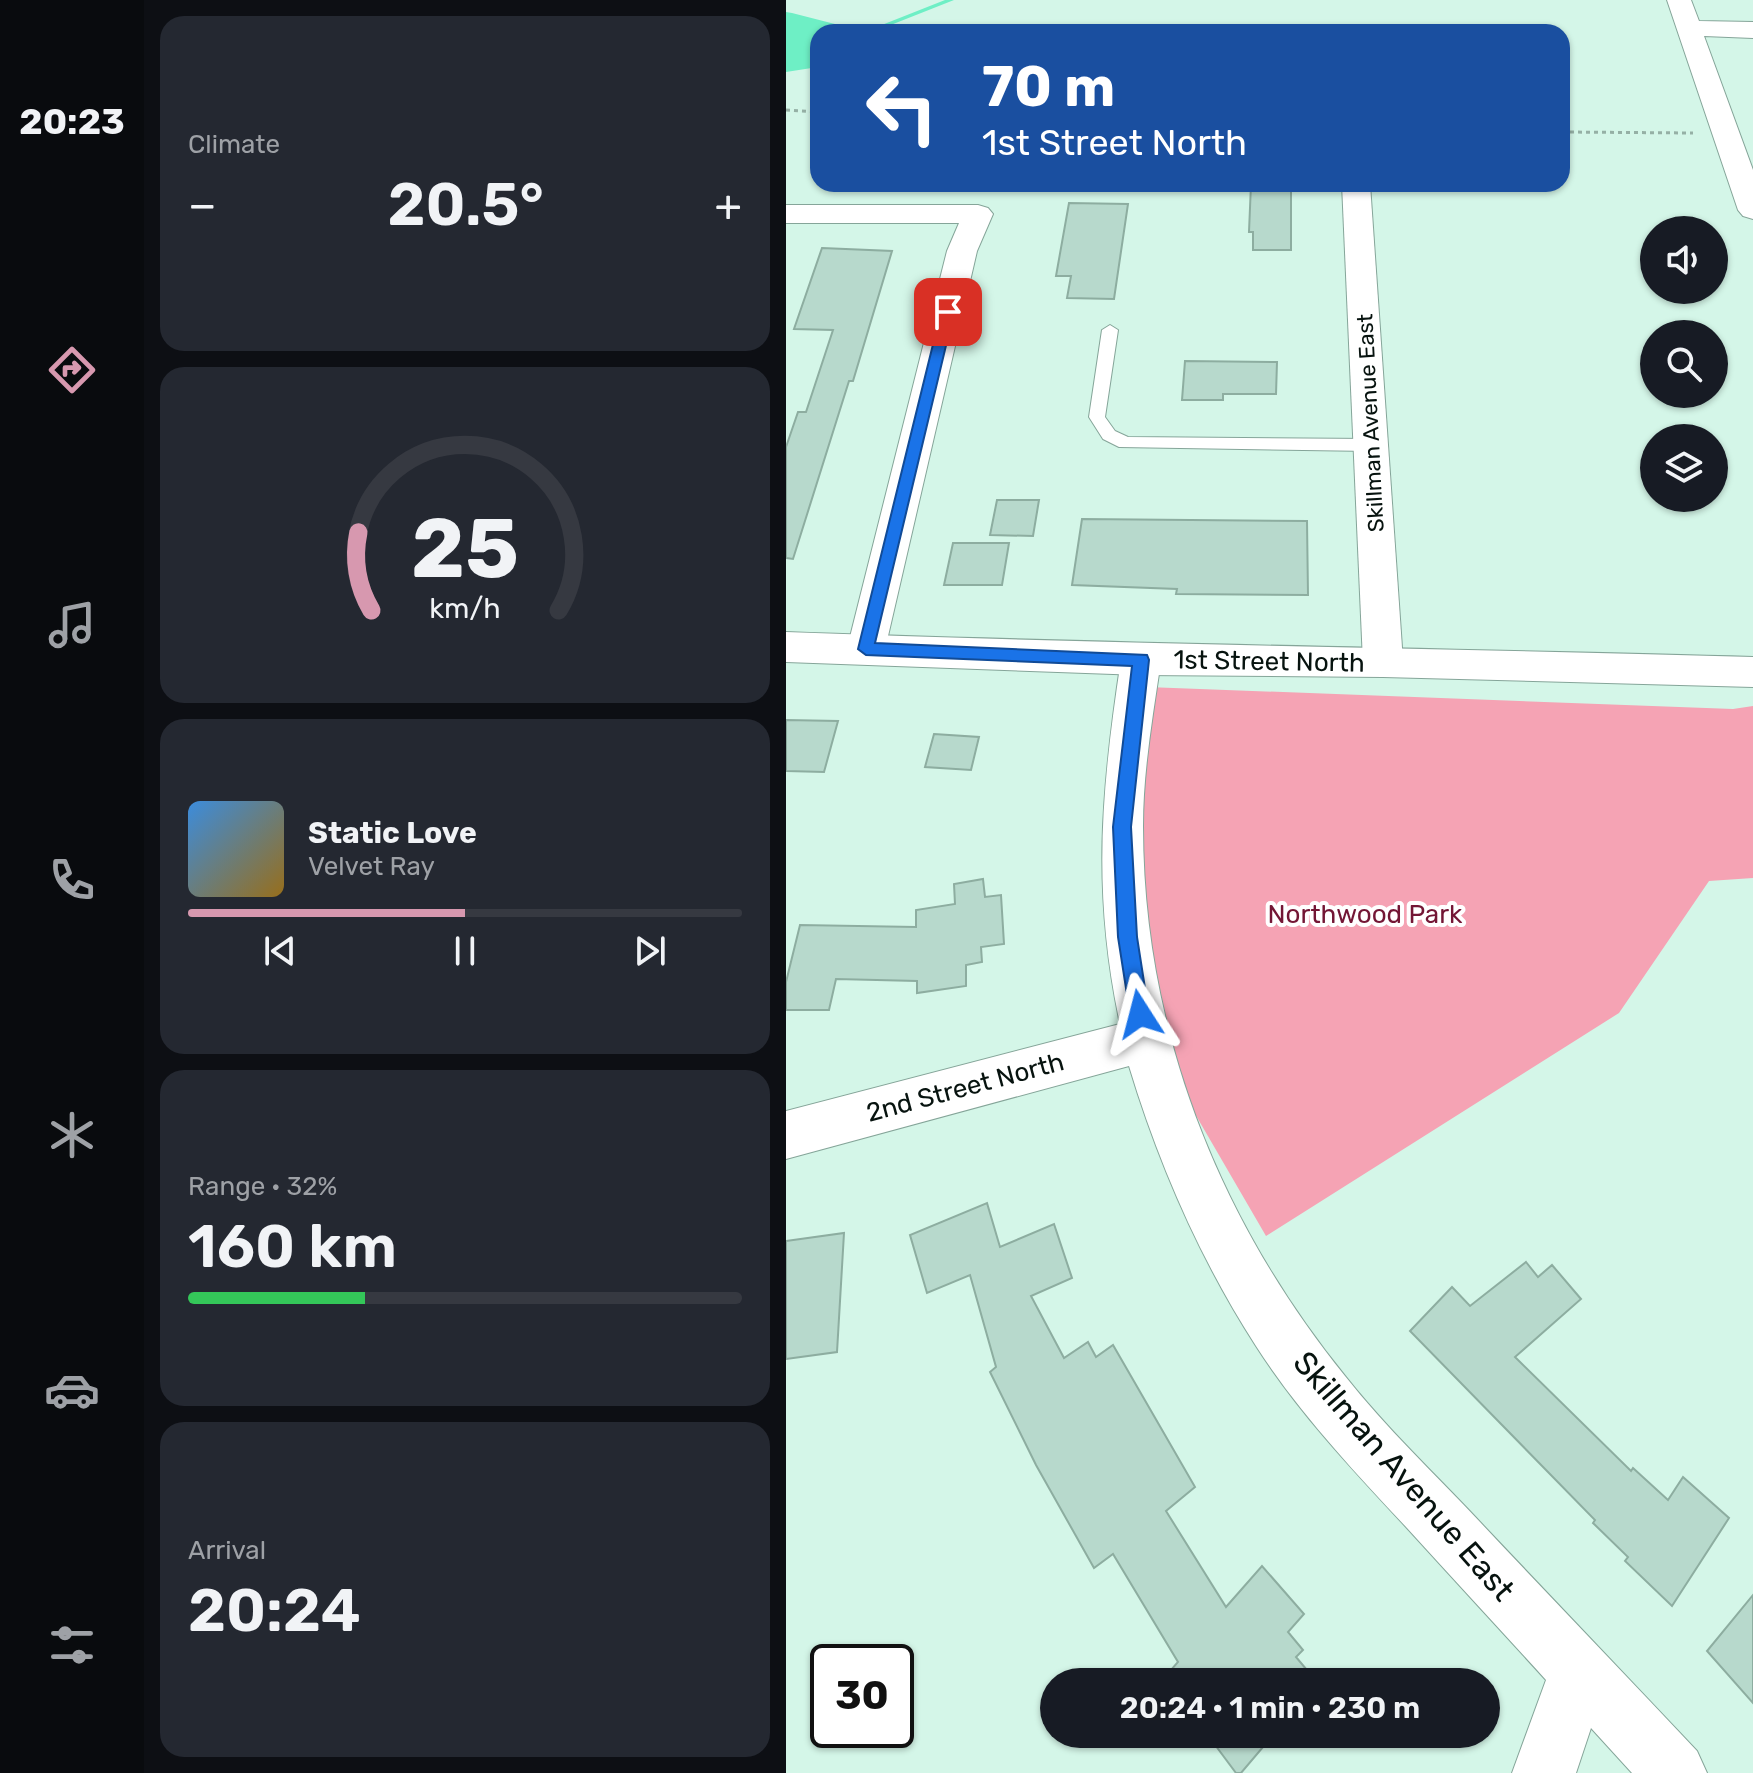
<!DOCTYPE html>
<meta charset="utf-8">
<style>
body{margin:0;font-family:Rubik,sans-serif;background:#242831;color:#f1f3f6;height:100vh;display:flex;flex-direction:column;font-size:30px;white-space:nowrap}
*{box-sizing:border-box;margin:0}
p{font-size:26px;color:#9ea1a6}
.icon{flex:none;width:44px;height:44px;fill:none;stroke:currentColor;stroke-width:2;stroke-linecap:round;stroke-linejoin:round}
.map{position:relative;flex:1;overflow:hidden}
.details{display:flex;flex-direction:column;gap:16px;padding:16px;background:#0d0f14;width:642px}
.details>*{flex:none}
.hud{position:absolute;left:24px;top:24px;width:760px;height:168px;border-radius:24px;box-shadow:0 2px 6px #0004;background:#1a4fa0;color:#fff;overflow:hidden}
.fabs{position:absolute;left:854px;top:216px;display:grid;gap:16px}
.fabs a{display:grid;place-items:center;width:88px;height:88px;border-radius:50%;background:#171b24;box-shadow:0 2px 6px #0004;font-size:40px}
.speed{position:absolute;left:24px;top:1644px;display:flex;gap:16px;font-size:40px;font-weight:700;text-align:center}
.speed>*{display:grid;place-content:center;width:104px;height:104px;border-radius:50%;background:#171b24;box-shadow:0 2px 6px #0004;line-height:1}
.speed .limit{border:4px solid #111;border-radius:12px;background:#fff;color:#111}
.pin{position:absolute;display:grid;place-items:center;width:68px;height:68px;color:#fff;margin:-34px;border-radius:16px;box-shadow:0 4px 12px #0006}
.me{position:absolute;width:88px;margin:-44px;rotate:351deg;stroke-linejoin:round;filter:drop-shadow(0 0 6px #0008)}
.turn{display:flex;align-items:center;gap:28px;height:168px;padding:0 40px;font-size:36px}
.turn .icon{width:104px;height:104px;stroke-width:2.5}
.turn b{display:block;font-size:56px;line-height:68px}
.big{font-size:60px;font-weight:600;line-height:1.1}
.details .card{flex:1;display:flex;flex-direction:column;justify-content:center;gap:12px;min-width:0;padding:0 28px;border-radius:24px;background:#242831}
.details .dial{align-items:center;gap:0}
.dial svg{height:208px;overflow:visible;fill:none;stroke:#363941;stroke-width:7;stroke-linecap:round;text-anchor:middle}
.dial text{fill:#f1f3f6;stroke:none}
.song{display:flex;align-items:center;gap:24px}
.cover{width:96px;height:96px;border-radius:12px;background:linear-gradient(135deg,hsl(210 70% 55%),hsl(40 70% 35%))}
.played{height:8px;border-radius:4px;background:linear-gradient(90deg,#d798af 50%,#363941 50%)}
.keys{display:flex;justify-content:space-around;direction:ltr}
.heat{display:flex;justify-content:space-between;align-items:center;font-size:44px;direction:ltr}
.charge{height:12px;border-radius:6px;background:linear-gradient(90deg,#34c759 32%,#363941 0)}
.trip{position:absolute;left:254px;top:1668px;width:460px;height:80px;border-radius:40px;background:#171b24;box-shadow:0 2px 6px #0004;font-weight:600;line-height:80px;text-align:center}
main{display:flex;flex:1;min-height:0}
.menu{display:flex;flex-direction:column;width:144px;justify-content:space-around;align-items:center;background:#090b0e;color:#9ea1a6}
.menu .icon{width:56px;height:56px}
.menu .active{color:#d798af}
.menu b{font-size:36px;color:#f1f3f6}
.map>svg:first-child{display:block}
</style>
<main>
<nav class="menu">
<b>20:23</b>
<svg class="icon active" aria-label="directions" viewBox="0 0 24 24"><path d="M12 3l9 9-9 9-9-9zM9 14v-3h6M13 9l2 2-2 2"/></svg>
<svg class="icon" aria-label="music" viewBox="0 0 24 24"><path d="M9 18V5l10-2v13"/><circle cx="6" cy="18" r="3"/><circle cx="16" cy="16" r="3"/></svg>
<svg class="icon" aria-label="phone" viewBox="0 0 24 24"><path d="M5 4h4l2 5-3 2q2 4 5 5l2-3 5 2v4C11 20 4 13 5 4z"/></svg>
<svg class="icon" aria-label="climate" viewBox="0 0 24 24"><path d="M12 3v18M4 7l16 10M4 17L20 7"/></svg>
<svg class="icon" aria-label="car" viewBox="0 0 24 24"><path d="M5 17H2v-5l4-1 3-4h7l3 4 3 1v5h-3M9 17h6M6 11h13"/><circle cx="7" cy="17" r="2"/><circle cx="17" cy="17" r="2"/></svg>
<svg class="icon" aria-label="filters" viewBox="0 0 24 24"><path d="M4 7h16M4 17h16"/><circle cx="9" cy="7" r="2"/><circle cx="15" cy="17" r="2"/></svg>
</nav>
<section class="details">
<div class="card"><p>Climate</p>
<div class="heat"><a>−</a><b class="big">20.5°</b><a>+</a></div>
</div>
<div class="card dial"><svg viewBox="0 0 100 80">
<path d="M14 69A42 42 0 1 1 86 69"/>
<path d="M14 69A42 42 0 0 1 9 39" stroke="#d798af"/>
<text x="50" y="56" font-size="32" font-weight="700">25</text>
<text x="50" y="72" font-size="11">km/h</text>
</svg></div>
<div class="card">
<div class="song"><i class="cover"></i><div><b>Static Love</b><p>Velvet Ray</p></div></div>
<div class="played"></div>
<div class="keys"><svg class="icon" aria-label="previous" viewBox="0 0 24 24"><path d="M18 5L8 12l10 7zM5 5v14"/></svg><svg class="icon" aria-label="pause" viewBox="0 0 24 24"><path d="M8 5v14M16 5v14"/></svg><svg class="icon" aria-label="next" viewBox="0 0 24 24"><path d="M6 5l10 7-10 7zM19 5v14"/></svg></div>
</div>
<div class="card"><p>Range · 32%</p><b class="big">160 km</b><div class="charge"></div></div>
<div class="card"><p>Arrival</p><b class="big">20:24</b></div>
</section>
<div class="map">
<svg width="967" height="1773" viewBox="0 0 967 1773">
<rect width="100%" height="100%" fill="#d4f6e8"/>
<path fill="#f5a3b4" d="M361 687 947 709 967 706V878L923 881 833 1013 480 1236 394 1088 365 966 348 836Z"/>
<path fill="#6eefc5" d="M0 12 6 13 80 32H32V67L0 72Z"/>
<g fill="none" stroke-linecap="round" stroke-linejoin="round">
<path fill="#6eefc5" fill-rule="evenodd" d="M159 0H168L87 32H78Z"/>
</g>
<g fill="#b7d9cc" stroke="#8dada0" stroke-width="2">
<path d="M465 184H505V250H467V232H463Z"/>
<path d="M283 203 342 204 328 299 281 298 285 276H270Z"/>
<path d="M36 248 106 251 67 381H63L7 559 0 558V447L12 412H20L47 330 8 329Z"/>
<path d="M399 361 491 362 490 394H437V400H396Z"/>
<path d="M211 500H253L247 536 204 535Z"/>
<path d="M296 519 521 521 522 595 390 594 391 589 286 585Z"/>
<path d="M167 543H223L216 585H158Z"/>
<path d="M0 720 52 721 38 772 0 771Z"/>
<path d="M148 734 193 737 185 770 139 767Z"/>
<path d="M197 879 199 897 215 895 218 944 195 947 196 962 180 965V986L131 993V981L50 979 43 1010H0V982L14 925 130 927V910L169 904 168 884Z"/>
<path d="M201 1203 214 1247 268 1224 286 1278 245 1296 278 1358 302 1342 310 1357 327 1345 409 1487 380 1511 440 1607 476 1566 518 1614 502 1632 517 1650 510 1657 531 1682H381L378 1678 392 1662 327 1554 308 1568 250 1465 204 1372 210 1367 184 1275 141 1293 124 1235Z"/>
<path d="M58 1233 51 1352 0 1359V1241Z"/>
<path d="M740 1262 752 1277 766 1265 795 1299 729 1357 845 1471 847 1468 882 1500 897 1477 943 1518 886 1606 839 1561 842 1557 807 1523 809 1520 624 1331 666 1287 684 1306Z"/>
<path d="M967 1595V1703L921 1651Z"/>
<path d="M421 1734H488L455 1773H450Z"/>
</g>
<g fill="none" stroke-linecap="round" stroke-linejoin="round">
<defs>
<path id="service" d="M324 325 332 330 319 417 329 431 342 437 585 439 594 445 585 451 333 447 317 439 303 417 316 330Z"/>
<g id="minor">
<path d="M881 0H905L913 21 967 22V38L918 36 967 170V219L957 216 952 210Z"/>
<path d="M556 184H584L617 662 611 673 597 677 583 673 577 662Z"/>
<path d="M0 205H192L202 208 207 214 191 251 99 649 94 659 80 664 66 659 61 649 161 251 173 223H0Z"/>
<path d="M355 645 369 649 375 660C367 715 357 771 357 826 357 1029 432 1219 559 1376 600 1428 649 1474 694 1522 766 1599 839 1674 911 1751L921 1773H846L805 1728 790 1773H726L760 1680C714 1629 667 1579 621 1528 567 1470 513 1413 470 1346 414 1259 373 1165 343 1066L0 1159V1111L334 1024C306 893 315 791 335 660L341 649Z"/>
</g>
<path id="tertiary" d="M0 632C322 644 645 648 967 657V687L597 677 355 675 0 662Z"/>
</defs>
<use href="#service" stroke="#85a599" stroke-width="2"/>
<use href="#minor" stroke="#85a599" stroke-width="2"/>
<use href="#tertiary" stroke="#85a599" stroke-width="2"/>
<g stroke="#95b0a5" stroke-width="3" stroke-dasharray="4 4" stroke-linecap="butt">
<path d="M0 110 32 112"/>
<path d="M776 132 907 133"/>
</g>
<use href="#service" fill="#fff" fill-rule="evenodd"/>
<use href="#minor" fill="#fff" fill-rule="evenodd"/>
<use href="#tertiary" fill="#fff" fill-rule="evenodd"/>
</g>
<path fill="#1a73e8" stroke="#114b97" stroke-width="2" d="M162 308 168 312 89 643 361 655 363 660 345 827 351 937 363 1014 361 1021 354 1023 347 1021 344 1014 332 937 327 827 346 666 80 655 72 649 155 312Z"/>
<g text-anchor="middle" stroke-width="8" stroke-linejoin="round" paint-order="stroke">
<g font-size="22" fill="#07130f" stroke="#fff">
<text transform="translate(584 423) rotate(-93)" y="8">Skillman Avenue East</text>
</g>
<g font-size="26" fill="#07130f" stroke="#fff">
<text transform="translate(483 661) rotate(1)" y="9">1st Street North</text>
<text transform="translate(179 1087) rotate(-15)" y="9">2nd Street North</text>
</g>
<g font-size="26" fill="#731635" stroke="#fff">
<text x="579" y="923">Northwood Park</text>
</g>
<g font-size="32" fill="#07130f" stroke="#fff">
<text transform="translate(618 1476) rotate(49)" y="11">Skillman Avenue East</text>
</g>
</g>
</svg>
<div class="fabs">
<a><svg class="icon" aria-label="sound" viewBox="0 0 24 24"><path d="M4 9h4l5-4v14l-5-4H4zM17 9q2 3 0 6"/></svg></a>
<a><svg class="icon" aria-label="search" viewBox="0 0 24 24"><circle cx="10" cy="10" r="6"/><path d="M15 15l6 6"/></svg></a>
<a><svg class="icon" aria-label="layers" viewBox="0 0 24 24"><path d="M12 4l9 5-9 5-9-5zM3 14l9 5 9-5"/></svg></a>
</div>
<div class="speed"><div class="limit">30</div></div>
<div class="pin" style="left:162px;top:312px;background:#d93025"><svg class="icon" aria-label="arrive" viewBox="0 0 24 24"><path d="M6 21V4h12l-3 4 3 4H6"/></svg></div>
<svg class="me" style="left:354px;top:1014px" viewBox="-20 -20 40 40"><path d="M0-17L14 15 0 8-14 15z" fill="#1a73e8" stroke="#fff" stroke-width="4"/></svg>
<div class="trip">20:24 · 1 min · 230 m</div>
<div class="hud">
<div class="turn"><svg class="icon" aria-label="left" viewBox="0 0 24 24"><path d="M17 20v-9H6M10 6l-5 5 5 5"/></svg><div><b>70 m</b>1st Street North</div></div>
</div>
</div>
</main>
